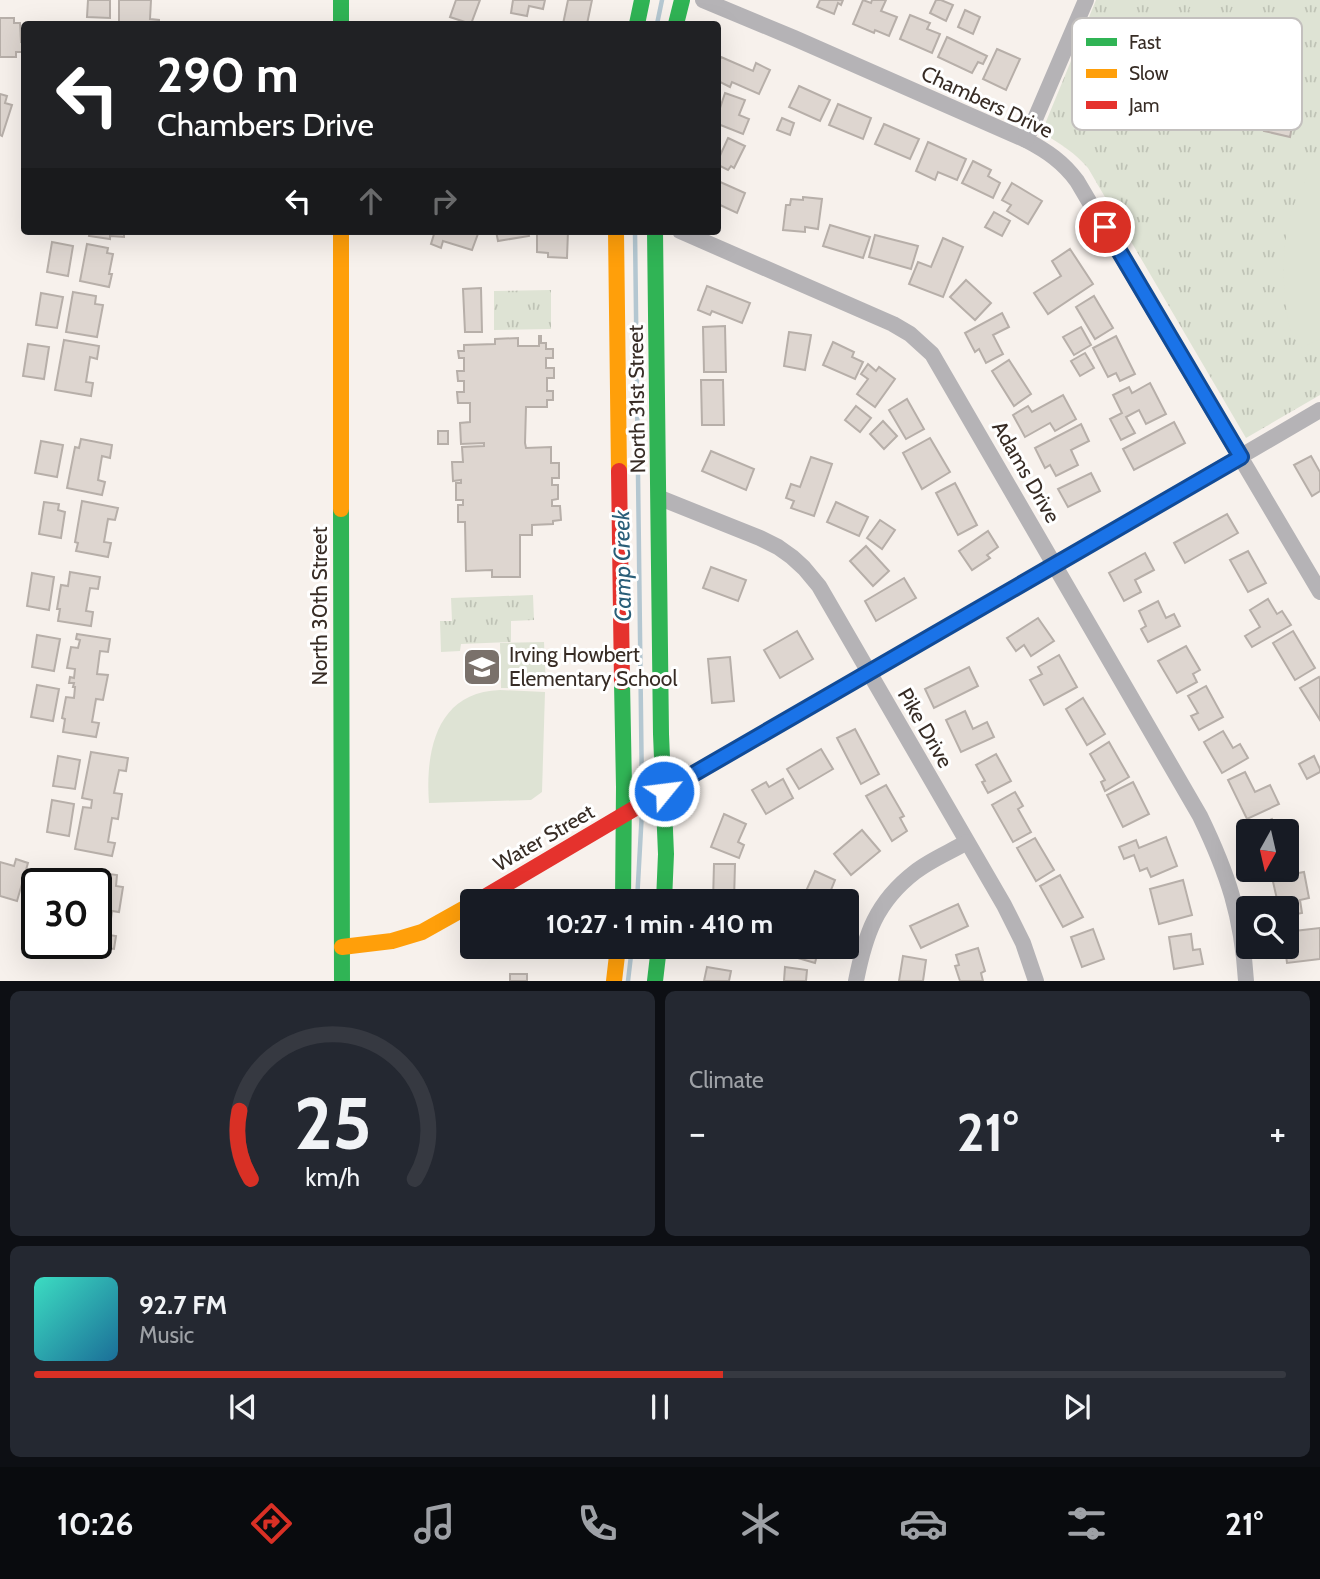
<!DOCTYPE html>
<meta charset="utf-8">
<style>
body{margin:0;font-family:Cabin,sans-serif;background:#242831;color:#f1f3f6;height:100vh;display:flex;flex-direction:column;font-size:26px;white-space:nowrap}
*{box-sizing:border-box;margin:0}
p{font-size:23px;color:#9ea1a6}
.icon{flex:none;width:38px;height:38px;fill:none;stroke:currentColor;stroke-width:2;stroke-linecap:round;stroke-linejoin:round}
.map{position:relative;height:981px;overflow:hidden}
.side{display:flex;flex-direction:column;gap:10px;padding:10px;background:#0d0f14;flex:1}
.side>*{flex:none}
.banner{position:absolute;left:21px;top:21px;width:700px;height:214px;border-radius:7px;box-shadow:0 7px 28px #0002;background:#202124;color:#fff;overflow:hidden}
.needle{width:46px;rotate:188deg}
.tools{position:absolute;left:1236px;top:819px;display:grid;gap:14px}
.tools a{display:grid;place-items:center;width:63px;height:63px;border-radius:7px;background:#171b24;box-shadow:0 7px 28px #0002;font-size:35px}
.speed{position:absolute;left:21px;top:868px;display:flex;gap:14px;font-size:35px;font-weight:700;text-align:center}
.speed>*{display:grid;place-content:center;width:91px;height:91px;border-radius:50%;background:#171b24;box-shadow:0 7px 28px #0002;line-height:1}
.speed .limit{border:4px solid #111;border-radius:10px;background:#fff;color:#111}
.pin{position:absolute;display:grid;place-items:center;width:60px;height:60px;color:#fff;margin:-30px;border:4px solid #fff;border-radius:50%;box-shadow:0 2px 7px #0007}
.me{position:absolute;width:77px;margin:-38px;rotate:61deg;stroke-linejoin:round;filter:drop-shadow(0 0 5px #0008)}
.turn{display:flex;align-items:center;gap:24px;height:147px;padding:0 21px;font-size:32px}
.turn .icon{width:91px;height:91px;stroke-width:2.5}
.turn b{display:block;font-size:49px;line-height:60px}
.lanes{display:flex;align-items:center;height:66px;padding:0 21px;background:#0003;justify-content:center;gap:35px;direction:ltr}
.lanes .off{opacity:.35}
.big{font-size:52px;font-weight:700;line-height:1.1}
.side .widget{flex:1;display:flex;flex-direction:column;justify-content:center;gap:10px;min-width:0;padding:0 24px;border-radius:10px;background:#242831}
.side .dial{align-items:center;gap:0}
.dial svg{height:182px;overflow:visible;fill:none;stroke:#363941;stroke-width:7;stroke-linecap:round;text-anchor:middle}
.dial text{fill:#f1f3f6;stroke:none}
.song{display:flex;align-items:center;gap:21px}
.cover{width:84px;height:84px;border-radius:10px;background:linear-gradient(135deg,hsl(170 70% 55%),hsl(200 70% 35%))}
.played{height:7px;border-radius:4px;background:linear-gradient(90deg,#d93025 55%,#363941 55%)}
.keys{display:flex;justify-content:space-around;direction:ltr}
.heat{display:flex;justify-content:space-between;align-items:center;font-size:38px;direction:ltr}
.side .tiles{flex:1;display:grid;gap:10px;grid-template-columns:1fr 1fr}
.widget:last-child{grid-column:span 2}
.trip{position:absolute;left:460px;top:889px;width:399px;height:70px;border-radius:7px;background:#171b24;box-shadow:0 7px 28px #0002;font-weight:700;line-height:70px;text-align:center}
.menu{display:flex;height:112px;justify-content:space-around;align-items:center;background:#090b0e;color:#9ea1a6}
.menu .icon{width:49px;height:49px}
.menu .active{color:#d93025}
.menu b{font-size:32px;color:#f1f3f6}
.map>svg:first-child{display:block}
</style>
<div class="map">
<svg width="1320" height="981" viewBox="0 0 1320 981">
<defs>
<pattern id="park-tufts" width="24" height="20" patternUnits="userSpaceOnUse" patternTransform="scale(1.75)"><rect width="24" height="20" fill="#dee3d4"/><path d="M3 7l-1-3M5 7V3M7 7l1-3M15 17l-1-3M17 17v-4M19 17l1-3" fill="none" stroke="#bfc3b6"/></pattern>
</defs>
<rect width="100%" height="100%" fill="#f7f1ec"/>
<g fill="url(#park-tufts)">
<path d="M1096 0H1320V395L1246 438 1088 168C1075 153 1061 144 1044 134L1043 129Z"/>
<path d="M551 290V329L494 330V291Z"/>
<path d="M533 595 534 620 511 621V642L461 644 460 651 441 652 440 621H452L451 598Z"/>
</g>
<g fill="#dee3d4">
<path d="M1194 0H1221L1213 20 1189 10Z"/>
<path d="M1236 0H1264L1249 35 1225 25Z"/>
<path d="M1320 159V339L1301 348C1297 342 1293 336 1290 329 1287 319 1286 307 1285 297 1280 249 1288 196 1320 159Z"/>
<path d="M544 642 546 688H501L500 643Z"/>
<path d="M500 690 545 692 542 792 531 800 429 803C425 750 437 692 500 690Z"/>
</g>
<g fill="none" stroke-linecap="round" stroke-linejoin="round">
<g stroke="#b4c7d1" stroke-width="4.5">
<path d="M657 24 662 0"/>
<path d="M635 231 642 796"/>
<path d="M637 901 642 811"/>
<path d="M628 981 632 947"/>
</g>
</g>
<g fill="#ded6d0" stroke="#b7afa9" stroke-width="2">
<path d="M88 0H110V18L87 17Z"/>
<path d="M119 0H151L150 19 159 20V24H119Z"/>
<path d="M456 0H480L471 24 450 17Z"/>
<path d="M513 0H545L543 9 529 6 527 16 511 13Z"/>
<path d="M568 0H592L587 24H563Z"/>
<path d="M820 0H843L841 5 838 3 834 14 817 7Z"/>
<path d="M863 0 871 3 872 0H886L881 11 897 17 889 36 875 30 874 33 853 24Z"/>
<path d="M936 0H941L953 5 946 21 930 13Z"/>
<path d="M965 10 980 17 973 34 958 27Z"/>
<path d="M910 15 930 23 927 29 940 34 932 53 900 39Z"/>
<path d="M0 18H14V23H20L21 42H24V52H16V57H0Z"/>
<path d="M947 37 987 56 983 64 978 62 972 73 938 57Z"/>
<path d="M997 49 1020 59 1006 90 983 79Z"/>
<path d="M721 57 753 71 756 63 770 70 759 94 732 82 730 87 718 81V64Z"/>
<path d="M799 86 830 100 820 121 789 107Z"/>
<path d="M725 93 745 100 739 115 749 119 743 134 718 124V107L720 108Z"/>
<path d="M0 94 7 96 5 103 12 105 2 136 0 135Z"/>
<path d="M838 104 871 118 863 139 829 125Z"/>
<path d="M1267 116 1293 121 1290 137 1264 131Z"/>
<path d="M782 118 794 123 790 135 777 130Z"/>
<path d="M884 124 919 139 910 159 875 144Z"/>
<path d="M728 138 745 146 734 168 731 166 728 170 718 165V160Z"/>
<path d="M928 142 966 159 957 180 938 172 935 180 916 171Z"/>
<path d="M973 161 991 170 988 176 1000 183 993 198 962 183Z"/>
<path d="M718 181 745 193 737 213 718 204Z"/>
<path d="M1012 183 1042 201 1028 224 1007 211 1011 205 1002 200Z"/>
<path d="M803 197 822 199 818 229 805 227V232L783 230 786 205H790L791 199 803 200Z"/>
<path d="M994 212 1010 221 1002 236 985 227Z"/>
<path d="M830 225 870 237 863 258 823 246Z"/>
<path d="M90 231H124V237L110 236V239L89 236Z"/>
<path d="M435 231H479L472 250 443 241 441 248 431 244Z"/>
<path d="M496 231H528L529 236 498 241Z"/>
<path d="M537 231H568L567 258 548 257V253L537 252Z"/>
<path d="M875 235 918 246 911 269 869 257Z"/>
<path d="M943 238 963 247 943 297 909 284 918 262 931 267Z"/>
<path d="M52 242 73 246 68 276 47 272Z"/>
<path d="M87 244 108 248 107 253 113 254 109 274H112L109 287 80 281Z"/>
<path d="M1070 249 1093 284 1048 314 1034 293 1061 276 1052 261Z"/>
<path d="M966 280 991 303 975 320 950 297Z"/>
<path d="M707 286 750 303 742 323 712 311 710 315 698 310Z"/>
<path d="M481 288 482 332H465L463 289Z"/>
<path d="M73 292 96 296 95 304 103 305 97 337 66 332Z"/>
<path d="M41 293 63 297 57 328 36 325Z"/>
<path d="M1094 296 1113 328 1095 339 1076 307Z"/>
<path d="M1002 313 1009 327 993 335 1003 354 986 363 979 349 975 352 965 333Z"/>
<path d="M725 326 726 372H704L703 327Z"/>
<path d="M1081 327 1091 345 1074 355 1063 337Z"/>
<path d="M789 332 811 335 805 370 784 366Z"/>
<path d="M539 336H541V343H546V349H553V358H546V368H554V378H547V391H553V400H547V407H526L525 443 526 448 551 447V463H559V478H552V485H558V499L552 500V506H560L561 520 553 521V524L532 525V535H520V577H492V570L466 571 465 522H458V505H463V500H456V483H461V480L453 481 452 462H463L462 447 484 446V443L461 444 460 423 470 422V403H458L457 392H464V381H458L457 371H464V358H459L458 351H464V345L495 344V339L518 338V346H539Z"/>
<path d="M1116 336 1135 374 1120 381 1116 373 1108 377 1093 348Z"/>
<path d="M64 340 99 346 97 359 90 357 86 382 93 383 91 396 55 390Z"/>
<path d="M833 342 854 352 852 357 863 362 855 379 823 365Z"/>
<path d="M28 344 49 347 44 379 23 376Z"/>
<path d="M1085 353 1094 368 1080 376 1071 361Z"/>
<path d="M1009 360 1031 394 1014 406 992 371Z"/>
<path d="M868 364 876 371 879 367 895 379 875 407 857 394 868 379 861 374Z"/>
<path d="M701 380H723L724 425H702Z"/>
<path d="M1150 383 1166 414 1146 424 1139 410 1126 417 1135 433 1121 440 1110 419 1122 413 1113 395 1129 387 1132 393Z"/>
<path d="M1063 395 1076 419 1055 431 1050 423 1025 437 1013 415 1028 406 1032 412Z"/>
<path d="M907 399 924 429 906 439 889 410Z"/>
<path d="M856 406 871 418 860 432 845 420Z"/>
<path d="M883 421 897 436 884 449 870 434Z"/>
<path d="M1174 422 1185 443 1134 470 1123 449Z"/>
<path d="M1081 424 1089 441 1071 450 1078 465 1056 476 1050 465 1045 468 1035 448Z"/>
<rect x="438" y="431" width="10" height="13"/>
<path d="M930 438 950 472 922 489 903 453Z"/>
<path d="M81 439 112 445 110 458 102 456 98 480 105 482 102 495 67 488 75 447 79 448Z"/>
<path d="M41 441 63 445 57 477 35 473Z"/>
<path d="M711 451 754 469 746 490 702 471Z"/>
<path d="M1311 456 1320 472V491L1312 496 1294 465Z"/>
<path d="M811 457 832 464 814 516 791 508 794 501 786 498 791 484 800 487Z"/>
<path d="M1091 473 1100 491 1068 507 1058 489Z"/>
<path d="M955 483 977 525 958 535 936 493Z"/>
<path d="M82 501 118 508 115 520 108 519 104 542 111 543 108 557 76 551 78 543 75 542Z"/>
<path d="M44 502 59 504 58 510 65 512 61 538 39 534Z"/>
<path d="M836 502 868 517 859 536 827 522Z"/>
<path d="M1227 514 1238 533 1185 563 1174 543Z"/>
<path d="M880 520 895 530 882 549 867 538Z"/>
<path d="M988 531 998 547 987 555 990 558 972 570 959 551Z"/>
<path d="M866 546 889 571 873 586 850 561Z"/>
<path d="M1248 551 1266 583 1248 592 1230 560Z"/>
<path d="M1145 553 1154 570 1135 580 1141 592 1124 601 1109 573Z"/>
<path d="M711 567 746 580 738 601 703 588Z"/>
<path d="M70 572 100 577 98 589 90 588 86 611 93 612 91 626 58 621 60 609H57L61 585 68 586Z"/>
<path d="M32 573 54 577 49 610 27 606Z"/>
<path d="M904 578 916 598 876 621 865 601Z"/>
<path d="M1268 599 1277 614 1282 611 1291 625 1252 647 1245 636 1260 627 1250 610Z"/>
<path d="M1158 601 1166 618 1174 614 1180 626 1148 642 1141 629 1146 626 1139 611Z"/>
<path d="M1038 618 1054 641 1031 656 1024 645 1016 651 1007 638Z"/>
<path d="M797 631 813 659 780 678 764 650Z"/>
<path d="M1293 631 1315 668 1295 680 1273 643Z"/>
<path d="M77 634 110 639 108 652 100 651 97 674 108 675 103 700 96 699 92 722 99 723 96 737 63 732 65 719 62 718 66 697 74 698 75 687H73L74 683H69L70 677 74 678 75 669 67 668 71 647 78 648 80 640 76 639Z"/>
<path d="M37 635 60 639 54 671 32 667Z"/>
<path d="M1186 646 1200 670 1193 674 1197 682 1177 693 1158 661Z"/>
<rect x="486" y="655" width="13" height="11"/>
<path d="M1059 655 1077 687 1044 705 1030 680 1042 674 1038 667Z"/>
<path d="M730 657 734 701 712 703 708 659Z"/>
<path d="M969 667 978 686 934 708 925 689Z"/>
<path d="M1319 677 1320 679V720L1300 688Z"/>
<path d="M37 685 59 689 53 721 31 717Z"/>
<path d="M1206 686 1223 717 1199 730 1191 716 1198 713 1188 696Z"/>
<path d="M1083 698 1105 734 1087 745 1066 709Z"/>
<path d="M965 711 973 729 987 722 994 737 961 752 946 720Z"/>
<path d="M855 729 879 774 861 784 837 738Z"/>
<path d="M1223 731 1233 748 1240 744 1248 758 1222 773 1204 742Z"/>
<path d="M1109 742 1129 777 1105 791 1101 782 1105 780 1090 754Z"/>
<path d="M821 749 833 769 799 789 787 769Z"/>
<path d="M91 752 128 758 126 771 119 770 114 793 122 794 118 819 112 818 108 842 115 843 112 856 75 849 83 807 91 808 92 800 82 798Z"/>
<path d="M996 754 1011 781 988 793 982 782 985 781 976 765Z"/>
<path d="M58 756 80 760 75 789 53 786Z"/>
<path d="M1314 756 1320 769V772L1307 779 1299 764Z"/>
<path d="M1245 772 1255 792 1270 785 1279 804 1247 819 1228 780Z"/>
<path d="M783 779 793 798 766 814 752 790 766 782 769 787Z"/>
<path d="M1133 782 1149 814 1123 827 1107 795Z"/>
<path d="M886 785 904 816 900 818 907 831 892 841 866 796Z"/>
<path d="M1015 792 1023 806 1018 809 1031 832 1013 842 992 805Z"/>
<path d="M52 800 74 804 69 836 47 832Z"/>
<path d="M724 814 746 824 738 842 744 845 739 858 711 847Z"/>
<path d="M1272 819 1277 826 1284 822 1295 842 1286 847V831H1255L1254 829Z"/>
<path d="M862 830 880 851 851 875 834 854Z"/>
<path d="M1166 837 1177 866 1151 877 1147 868 1140 871 1134 855 1124 859 1119 847 1136 840 1139 848Z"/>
<path d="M1035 838 1054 870 1036 881 1017 848Z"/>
<path d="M16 859 28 863 17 901 0 896V862L14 866Z"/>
<path d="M714 864H735L734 901H713Z"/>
<path d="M1292 869 1293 874 1304 872 1309 898 1300 900 1302 913 1286 916V908H1279L1271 873Z"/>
<path d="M57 870 78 876 76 884H53Z"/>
<path d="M87 871 117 875 116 886 123 887 119 912 112 911 109 935 116 936 114 949 76 944 96 943V884H85Z"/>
<path d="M815 871 835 880 829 895 834 897 833 901 802 900Z"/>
<path d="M1060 875 1083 917 1063 927 1040 886Z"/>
<path d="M1183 880 1192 915 1159 924 1150 889Z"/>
<path d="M958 904 968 926 921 948 910 926Z"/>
<path d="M1320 928V959L1287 963 1285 947 1286 932Z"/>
<path d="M1093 929 1104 959 1082 967 1071 937Z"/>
<path d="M1191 934 1193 950 1200 949 1203 964 1174 969 1169 937Z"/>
<path d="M707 947H730L729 954 707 952Z"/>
<path d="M793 947H819L815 963 791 956Z"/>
<path d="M978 948 985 971 981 973 983 981H960L955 966 959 965 956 955Z"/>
<path d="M903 956 926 960 923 981H899Z"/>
<path d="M707 967 731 971 729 981H704Z"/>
<path d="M785 967 807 970 806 981H784Z"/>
<rect x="510" y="974" width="17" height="7"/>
</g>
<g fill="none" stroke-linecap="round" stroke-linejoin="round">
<g stroke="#b5b3b6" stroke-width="16">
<path d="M703 0 794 38 1026 140C1047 151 1063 162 1077 181L1320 592"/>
<path d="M1026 140 1086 0"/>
<path d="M680 231 893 324 910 334 932 354 1200 816C1228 874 1242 916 1246 981"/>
<path d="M660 498 760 538 778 547 792 557 804 568 819 586 1004 905 1023 943 1036 981"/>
<path d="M664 791 1036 576 1320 410"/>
<path d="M856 981C865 935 876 902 915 872 930 860 950 852 967 842"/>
</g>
<g stroke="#30b455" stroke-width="16">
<path d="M341 0V24"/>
<path d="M637 24 642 0"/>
<path d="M676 24 682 0"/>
<path d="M655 231 661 734 666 854 664 901"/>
<path d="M341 509 342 981"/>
<path d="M622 682 624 787 623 901"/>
<path d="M655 981 659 947"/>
</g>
<g stroke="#ff9f0a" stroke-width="16">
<path d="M341 231V509"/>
<path d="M616 231 619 471"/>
<path d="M342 947 392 941 422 932 472 904"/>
<path d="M614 981 618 947"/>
</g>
<g stroke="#e5322d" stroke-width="16">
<path d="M619 471 622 682"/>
<path d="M478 901 664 791"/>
</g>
</g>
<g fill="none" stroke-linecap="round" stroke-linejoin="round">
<defs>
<path id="route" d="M664 791 1241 457 1105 227"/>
</defs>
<use href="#route" stroke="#114b97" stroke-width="18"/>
<use href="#route" stroke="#1a73e8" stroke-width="12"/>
</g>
<defs>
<symbol id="school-square" viewBox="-11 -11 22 22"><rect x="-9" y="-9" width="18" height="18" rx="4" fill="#7a716b" stroke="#fff"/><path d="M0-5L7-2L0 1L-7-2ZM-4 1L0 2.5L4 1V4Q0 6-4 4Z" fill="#fff"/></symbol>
</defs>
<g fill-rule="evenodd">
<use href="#school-square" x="460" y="645" width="44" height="44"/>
</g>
<g text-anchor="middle" stroke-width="6" stroke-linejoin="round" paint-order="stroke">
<g font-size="21" fill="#372c25" stroke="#fff">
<text transform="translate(987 102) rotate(25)" y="7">Chambers Drive</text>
<text transform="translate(637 399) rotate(-91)" y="7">North 31st Street</text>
<text transform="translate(1026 472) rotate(60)" y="7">Adams Drive</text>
<text transform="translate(320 606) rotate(-90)" y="7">North 30th Street</text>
<text transform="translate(925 728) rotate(60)" y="7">Pike Drive</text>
<text transform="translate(544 838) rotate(-30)" y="7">Water Street</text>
</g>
<g font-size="21" fill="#372c25" stroke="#fff" text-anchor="start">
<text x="509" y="662">Irving Howbert<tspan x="509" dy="24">Elementary School</tspan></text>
</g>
<g font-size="23" font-style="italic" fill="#295e78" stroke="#fff">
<text transform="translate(622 566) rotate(-91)" y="8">Camp Creek</text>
</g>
</g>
<rect x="1072" y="18" width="230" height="112" rx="10" fill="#fff" stroke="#c3c0be" stroke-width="2"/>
<rect x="1086" y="38" width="31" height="8" fill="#30b455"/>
<rect x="1086" y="69" width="31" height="9" fill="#ff9f0a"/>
<rect x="1086" y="101" width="31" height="8" fill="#e5322d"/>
<g font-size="19" fill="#372c25">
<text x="1129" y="49">Fast</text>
<text x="1129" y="80">Slow</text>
<text x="1129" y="112">Jam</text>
</g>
</svg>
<div class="tools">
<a><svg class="needle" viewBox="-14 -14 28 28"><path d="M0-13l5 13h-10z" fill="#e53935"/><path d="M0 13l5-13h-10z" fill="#9ea1a6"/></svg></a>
<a><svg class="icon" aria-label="search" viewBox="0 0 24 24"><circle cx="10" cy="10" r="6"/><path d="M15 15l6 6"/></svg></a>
</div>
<div class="speed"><div class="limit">30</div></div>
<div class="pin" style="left:1105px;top:227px;background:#d93025"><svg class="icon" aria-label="arrive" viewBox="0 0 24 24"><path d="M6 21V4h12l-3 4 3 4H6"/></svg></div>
<svg class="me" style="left:664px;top:791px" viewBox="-20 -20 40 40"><circle r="17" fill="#1a73e8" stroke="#fff" stroke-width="3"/><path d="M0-11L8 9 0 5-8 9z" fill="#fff"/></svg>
<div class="trip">10:27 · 1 min · 410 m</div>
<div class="banner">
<div class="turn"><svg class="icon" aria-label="left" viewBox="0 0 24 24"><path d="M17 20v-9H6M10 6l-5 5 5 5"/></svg><div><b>290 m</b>Chambers Drive</div></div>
<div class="lanes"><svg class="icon" aria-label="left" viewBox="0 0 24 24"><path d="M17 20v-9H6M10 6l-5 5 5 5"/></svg><svg class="icon off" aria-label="ahead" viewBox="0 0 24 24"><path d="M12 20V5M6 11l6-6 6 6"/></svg><svg class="icon off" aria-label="right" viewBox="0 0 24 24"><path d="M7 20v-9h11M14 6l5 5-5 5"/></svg></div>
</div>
</div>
<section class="side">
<div class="tiles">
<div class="widget dial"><svg viewBox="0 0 100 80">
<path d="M14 69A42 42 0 1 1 86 69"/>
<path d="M14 69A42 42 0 0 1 9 39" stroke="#d93025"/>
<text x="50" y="56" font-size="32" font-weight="700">25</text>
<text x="50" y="72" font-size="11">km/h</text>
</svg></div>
<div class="widget"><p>Climate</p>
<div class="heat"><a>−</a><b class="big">21°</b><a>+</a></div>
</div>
<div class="widget">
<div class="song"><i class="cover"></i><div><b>92.7 FM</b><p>Music</p></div></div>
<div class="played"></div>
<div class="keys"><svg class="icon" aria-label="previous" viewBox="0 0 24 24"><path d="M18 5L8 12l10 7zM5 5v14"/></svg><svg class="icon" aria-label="pause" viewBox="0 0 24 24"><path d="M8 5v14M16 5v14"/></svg><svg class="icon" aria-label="next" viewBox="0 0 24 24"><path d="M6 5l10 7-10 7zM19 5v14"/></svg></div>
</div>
</div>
</section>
<nav class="menu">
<b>10:26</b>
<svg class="icon active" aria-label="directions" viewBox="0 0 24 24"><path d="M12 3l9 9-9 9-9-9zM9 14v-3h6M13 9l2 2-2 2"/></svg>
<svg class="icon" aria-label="music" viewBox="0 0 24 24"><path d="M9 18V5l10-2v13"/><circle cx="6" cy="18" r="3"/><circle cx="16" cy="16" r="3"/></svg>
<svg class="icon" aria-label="phone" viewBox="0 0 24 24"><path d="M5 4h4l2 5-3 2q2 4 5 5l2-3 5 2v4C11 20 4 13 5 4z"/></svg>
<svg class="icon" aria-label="climate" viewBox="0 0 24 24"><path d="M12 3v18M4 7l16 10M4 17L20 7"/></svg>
<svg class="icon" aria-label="car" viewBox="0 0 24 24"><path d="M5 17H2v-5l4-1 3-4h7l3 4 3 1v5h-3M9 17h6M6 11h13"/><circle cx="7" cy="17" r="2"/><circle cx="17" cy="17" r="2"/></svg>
<svg class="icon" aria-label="filters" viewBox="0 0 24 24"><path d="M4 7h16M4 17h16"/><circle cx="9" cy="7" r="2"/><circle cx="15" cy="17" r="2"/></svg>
<b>21°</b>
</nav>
